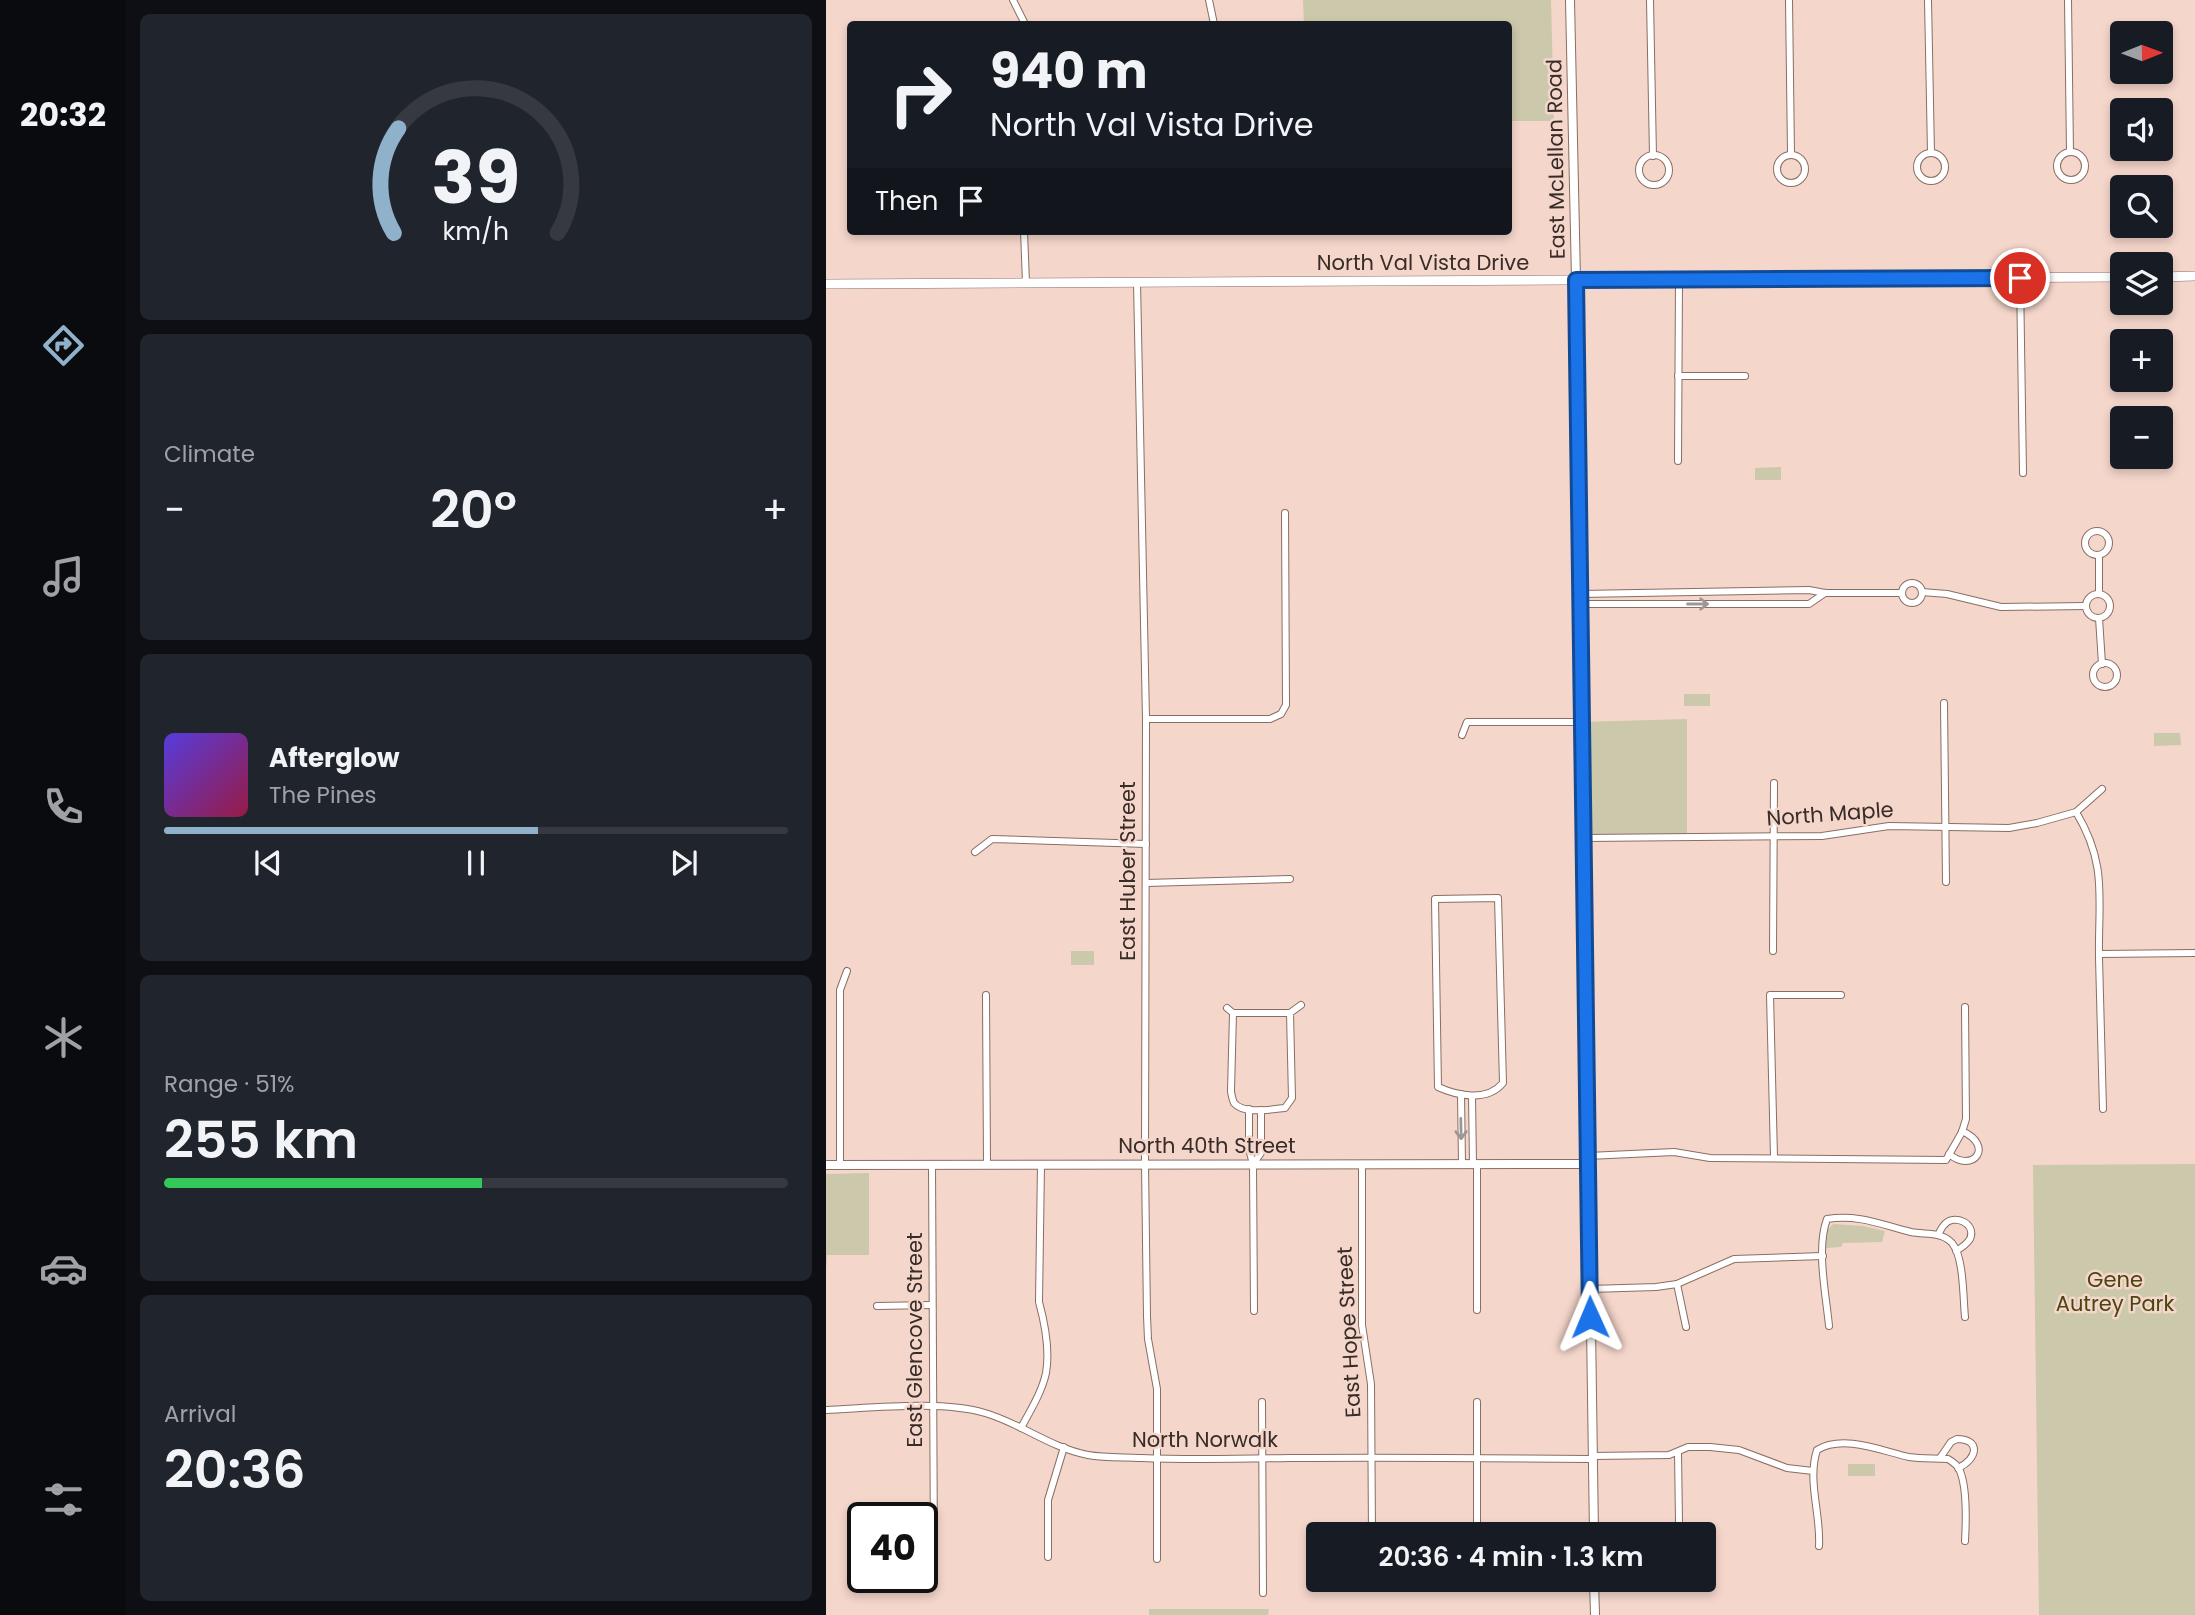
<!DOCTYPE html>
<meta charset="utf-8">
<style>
body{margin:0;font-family:Poppins,sans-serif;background:#20242c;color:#f1f3f6;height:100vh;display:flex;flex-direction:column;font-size:26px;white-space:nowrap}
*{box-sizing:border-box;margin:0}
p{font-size:23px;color:#9ea1a6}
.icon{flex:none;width:38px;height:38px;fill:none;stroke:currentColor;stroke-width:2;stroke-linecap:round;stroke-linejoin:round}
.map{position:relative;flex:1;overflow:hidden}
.side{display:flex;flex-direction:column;gap:14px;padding:14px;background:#0d0f14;width:700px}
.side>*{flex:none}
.hud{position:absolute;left:21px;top:21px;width:665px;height:214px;border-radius:7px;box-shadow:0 4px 10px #0003;background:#171b24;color:#f1f3f6;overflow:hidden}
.needle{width:46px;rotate:89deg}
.controls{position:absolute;left:1284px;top:21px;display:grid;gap:14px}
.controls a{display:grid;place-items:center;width:63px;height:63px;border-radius:7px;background:#171b24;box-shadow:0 4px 10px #0003;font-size:35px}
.speed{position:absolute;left:21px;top:1502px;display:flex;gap:14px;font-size:35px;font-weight:700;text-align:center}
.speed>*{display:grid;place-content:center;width:91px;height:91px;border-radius:50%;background:#171b24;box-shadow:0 4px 10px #0003;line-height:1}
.speed .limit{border:4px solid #111;border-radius:10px;background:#fff;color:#111}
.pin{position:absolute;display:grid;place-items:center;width:60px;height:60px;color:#fff;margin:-30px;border:4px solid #fff;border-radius:50%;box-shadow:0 2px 7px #0007}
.me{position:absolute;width:77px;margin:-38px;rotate:359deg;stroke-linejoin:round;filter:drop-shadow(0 0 5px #0008)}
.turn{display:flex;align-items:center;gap:24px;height:147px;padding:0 28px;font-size:32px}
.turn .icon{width:91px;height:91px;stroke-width:2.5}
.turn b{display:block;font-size:49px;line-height:60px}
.then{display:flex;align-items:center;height:66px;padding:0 28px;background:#0003;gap:14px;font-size:26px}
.big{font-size:52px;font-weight:600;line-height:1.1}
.side .widget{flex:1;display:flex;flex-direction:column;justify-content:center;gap:10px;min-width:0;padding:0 24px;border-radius:10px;background:#20242c}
.side .dial{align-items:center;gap:0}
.dial svg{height:182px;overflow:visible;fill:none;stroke:#363941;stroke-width:7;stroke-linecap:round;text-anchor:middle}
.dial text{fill:#f1f3f6;stroke:none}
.song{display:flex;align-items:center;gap:21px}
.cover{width:84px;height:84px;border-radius:10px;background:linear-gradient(135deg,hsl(250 70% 55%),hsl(340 70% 35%))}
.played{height:7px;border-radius:4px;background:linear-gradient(90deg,#90b1ca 60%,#363941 60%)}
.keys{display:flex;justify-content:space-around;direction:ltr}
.heat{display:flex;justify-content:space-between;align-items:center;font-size:38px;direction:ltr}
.charge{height:10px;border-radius:5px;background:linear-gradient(90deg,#34c759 51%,#363941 0)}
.trip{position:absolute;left:480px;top:1522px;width:410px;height:70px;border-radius:7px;background:#171b24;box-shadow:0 4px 10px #0003;font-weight:600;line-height:70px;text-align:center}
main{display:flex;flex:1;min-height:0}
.dock{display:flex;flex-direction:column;width:126px;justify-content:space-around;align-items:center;background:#090b0e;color:#9ea1a6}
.dock .icon{width:49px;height:49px}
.dock .on{color:#90b1ca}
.dock b{font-size:32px;color:#f1f3f6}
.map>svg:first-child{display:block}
</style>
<main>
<nav class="dock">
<b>20:32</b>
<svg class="icon on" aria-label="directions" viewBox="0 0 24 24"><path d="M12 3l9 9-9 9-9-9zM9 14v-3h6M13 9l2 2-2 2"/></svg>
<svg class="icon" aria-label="music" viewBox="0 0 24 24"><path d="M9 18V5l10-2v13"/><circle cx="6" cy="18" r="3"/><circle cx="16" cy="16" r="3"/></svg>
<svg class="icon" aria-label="phone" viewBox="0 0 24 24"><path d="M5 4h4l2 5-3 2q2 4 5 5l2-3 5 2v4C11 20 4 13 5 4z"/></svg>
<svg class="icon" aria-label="climate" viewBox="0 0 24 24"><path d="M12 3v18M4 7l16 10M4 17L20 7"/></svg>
<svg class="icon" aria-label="car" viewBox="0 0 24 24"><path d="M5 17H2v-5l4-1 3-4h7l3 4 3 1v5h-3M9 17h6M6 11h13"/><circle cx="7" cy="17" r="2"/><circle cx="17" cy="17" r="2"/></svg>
<svg class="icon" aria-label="filters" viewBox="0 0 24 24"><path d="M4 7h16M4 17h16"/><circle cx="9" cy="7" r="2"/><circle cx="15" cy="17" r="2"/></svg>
</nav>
<section class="side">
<div class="widget dial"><svg viewBox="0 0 100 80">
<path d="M14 69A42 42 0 1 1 86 69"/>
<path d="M14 69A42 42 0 0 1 16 23" stroke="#90b1ca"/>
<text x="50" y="56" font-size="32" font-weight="700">39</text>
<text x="50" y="72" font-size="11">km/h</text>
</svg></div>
<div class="widget"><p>Climate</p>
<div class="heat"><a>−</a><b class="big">20°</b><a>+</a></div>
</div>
<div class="widget">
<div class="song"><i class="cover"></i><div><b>Afterglow</b><p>The Pines</p></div></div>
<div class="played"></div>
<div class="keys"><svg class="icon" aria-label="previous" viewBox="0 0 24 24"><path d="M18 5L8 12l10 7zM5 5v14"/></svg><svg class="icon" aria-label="pause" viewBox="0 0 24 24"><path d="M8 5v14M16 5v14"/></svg><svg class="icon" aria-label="next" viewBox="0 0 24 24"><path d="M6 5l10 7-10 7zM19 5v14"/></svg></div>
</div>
<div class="widget"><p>Range · 51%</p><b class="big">255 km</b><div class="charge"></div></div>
<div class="widget"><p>Arrival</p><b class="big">20:36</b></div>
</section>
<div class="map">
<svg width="1369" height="1615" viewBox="0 0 1369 1615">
<rect width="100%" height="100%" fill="#f5d6cb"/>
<g fill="#cbc8ab">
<path d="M477 0H725L728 121H683L682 24H478Z"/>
<path d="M955 467V480H929V468Z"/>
<rect x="858" y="694" width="26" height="12"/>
<path d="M861 719V837L758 838 756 722Z"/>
<path d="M1328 733H1354L1355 745 1328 746Z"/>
<rect x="245" y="951" width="23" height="14"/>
<path d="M1369 1164V1615H1213L1207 1165Z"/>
<path d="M43 1173V1255H1L0 1271V1174Z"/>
<path d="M1007 1224 1037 1226 1059 1231 1056 1242 1017 1243 1015 1247 1000 1248 1002 1230Z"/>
<rect x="1022" y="1464" width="27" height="12"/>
<path d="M323 1609H443L442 1615H323Z"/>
</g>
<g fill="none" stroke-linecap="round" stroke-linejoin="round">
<defs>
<g id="minor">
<path d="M187 0 199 24"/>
<path d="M383 0 388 24"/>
<path d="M824 0 827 156"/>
<path d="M963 0 965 154"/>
<path d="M1102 0 1105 153"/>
<path d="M1242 0 1244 152"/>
<circle cx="1245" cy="166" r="14"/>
<circle cx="1105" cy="167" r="14"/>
<circle cx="965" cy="169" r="14"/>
<circle cx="828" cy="170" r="15"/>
<path d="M198 231 200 283"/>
<path d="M1194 277 1197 473"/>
<path d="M311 282 320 719 319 1164 321 1316 322 1339 331 1389V1559"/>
<path d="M852 376H919"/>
<path d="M852 461 853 279"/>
<circle cx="1271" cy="543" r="12"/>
<path d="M1273 555V594"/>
<circle cx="1086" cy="593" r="10"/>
<path d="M1096 592 1121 594 1175 607 1260 606"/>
<path d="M754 594 983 590 999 593H1076"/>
<circle cx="1272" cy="606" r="12"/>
<path d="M755 604H983L999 593"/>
<path d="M1273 618 1276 664"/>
<circle cx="1279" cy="675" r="12"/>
<path d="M1118 703 1120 882"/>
<path d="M320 719H444L455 714 460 705 459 513"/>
<path d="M636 735 641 722H756"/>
<path d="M1250 812C1282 865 1272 899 1273 958 1274 1008 1276 1058 1277 1109"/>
<path d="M758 838 996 836 1063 826 1183 828 1211 823 1250 812 1276 789"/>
<path d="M149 852 166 839 320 844"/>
<path d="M320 883 464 879"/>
<path d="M672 898 677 1083C661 1102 632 1096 612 1087L609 899Z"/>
<path d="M947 951 948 783"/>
<path d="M1273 954 1369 953"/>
<path d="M160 995 161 1164"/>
<path d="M401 1008 407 1013 405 1091C405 1093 407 1101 408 1103 418 1115 446 1109 459 1108L466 1098 464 1013 475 1005"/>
<path d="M407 1013H464"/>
<path d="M635 1094 636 1164"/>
<path d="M646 1096 647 1164"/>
<path d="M423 1109V1149L427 1164 428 1311"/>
<path d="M1123 1154C1147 1174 1169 1146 1136 1131"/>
<path d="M762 1156 848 1152 884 1158 1120 1160 1136 1132 1140 1119 1139 1007"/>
<path d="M948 1157 944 995H1015"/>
<path d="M106 1164 108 1559"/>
<path d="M427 1164 435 1153V1110"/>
<path d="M536 1164V1325L545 1384 546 1535"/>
<path d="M14 1165V990L21 971"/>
<path d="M1112 1235C1114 1232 1115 1228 1118 1225 1127 1213 1151 1223 1144 1239 1141 1244 1135 1248 1130 1251"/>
<path d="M851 1284 860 1327"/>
<path d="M764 1289 830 1287 851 1284 908 1259 997 1256"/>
<path d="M51 1306 106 1305"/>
<path d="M651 1310V1164"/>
<path d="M1003 1326C1000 1294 990 1249 1001 1219 1033 1214 1056 1225 1085 1232 1099 1235 1115 1231 1126 1243 1138 1257 1137 1298 1139 1317"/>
<path d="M436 1402 437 1593"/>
<path d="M651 1402V1535"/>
<path d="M0 1410C45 1408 117 1400 159 1413 194 1423 225 1448 262 1455 279 1458 298 1457 315 1458 364 1460 414 1459 464 1458 565 1457 665 1458 766 1459"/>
<path d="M195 1428C204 1411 216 1392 220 1373 224 1350 219 1324 213 1302L215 1164"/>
<path d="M766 1456 843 1455 862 1447H884L913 1450 961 1468 987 1471"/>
<path d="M1114 1458 1125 1442 1131 1439C1155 1439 1152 1459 1132 1468"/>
<path d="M53 1517 108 1516"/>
<path d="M850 1535 853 1522 852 1453"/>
<path d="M993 1546C995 1514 981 1481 991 1450 1017 1434 1056 1451 1083 1457 1096 1459 1109 1458 1122 1459 1127 1462 1132 1465 1134 1471 1141 1488 1140 1523 1139 1541"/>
<path d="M222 1557V1500L238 1447"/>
</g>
<g id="tertiary">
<path d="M744 0 750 280 768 1535"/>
<path d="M0 1165 762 1164"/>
<path d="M768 1580 769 1615"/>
</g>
<g id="secondary">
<path d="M1335 277 1369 276"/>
<path d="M0 284 1297 277"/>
</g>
</defs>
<use href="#minor" stroke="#896e64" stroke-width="8"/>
<use href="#tertiary" stroke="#896e64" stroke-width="10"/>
<use href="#secondary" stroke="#896e64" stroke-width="10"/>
<use href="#minor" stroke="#fff" stroke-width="6"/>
<use href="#tertiary" stroke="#fff" stroke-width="8"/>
<use href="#secondary" stroke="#fff" stroke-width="9"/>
</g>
<defs><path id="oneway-shaft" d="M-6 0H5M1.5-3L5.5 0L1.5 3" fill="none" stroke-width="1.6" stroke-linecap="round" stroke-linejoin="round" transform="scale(1.75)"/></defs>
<g stroke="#9c9694">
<use href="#oneway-shaft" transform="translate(872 604)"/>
<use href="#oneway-shaft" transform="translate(635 1129) rotate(89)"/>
</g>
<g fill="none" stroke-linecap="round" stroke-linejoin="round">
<defs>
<path id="route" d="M764 1317 750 280 1194 278"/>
</defs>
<use href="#route" stroke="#114b97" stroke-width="18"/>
<use href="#route" stroke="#1a73e8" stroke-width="12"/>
</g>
<g text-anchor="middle" stroke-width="5" stroke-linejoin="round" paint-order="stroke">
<g font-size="21" fill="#382c28" stroke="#f5d6cb">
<text transform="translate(730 159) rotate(-91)" y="7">East McLellan Road</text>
<text x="597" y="270">North Val Vista Drive</text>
<text transform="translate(1004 814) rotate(-4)" y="7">North Maple</text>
<text transform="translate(302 871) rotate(-90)" y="7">East Huber Street</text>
<text x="381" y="1153">North 40th Street</text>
<text transform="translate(523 1332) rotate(-93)" y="7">East Hope Street</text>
<text transform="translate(89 1340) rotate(-90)" y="7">East Glencove Street</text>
<text x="379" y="1447">North Norwalk</text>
</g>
<g font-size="21" fill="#4b4510" stroke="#f5d6cb">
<text x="1289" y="1287">Gene<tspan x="1289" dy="24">Autrey Park</tspan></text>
</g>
</g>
</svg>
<div class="controls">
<a><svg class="needle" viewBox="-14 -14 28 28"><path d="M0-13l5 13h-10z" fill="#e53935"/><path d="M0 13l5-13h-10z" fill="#9ea1a6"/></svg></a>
<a><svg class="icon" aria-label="sound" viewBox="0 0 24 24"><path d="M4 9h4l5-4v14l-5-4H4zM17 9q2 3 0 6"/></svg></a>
<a><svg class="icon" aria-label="search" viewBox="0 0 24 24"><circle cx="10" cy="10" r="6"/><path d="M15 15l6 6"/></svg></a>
<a><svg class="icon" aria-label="layers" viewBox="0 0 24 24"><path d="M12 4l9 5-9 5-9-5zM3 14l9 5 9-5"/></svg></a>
<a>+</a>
<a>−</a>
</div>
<div class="speed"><div class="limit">40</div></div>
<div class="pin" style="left:1194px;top:278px;background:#d93025"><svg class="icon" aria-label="arrive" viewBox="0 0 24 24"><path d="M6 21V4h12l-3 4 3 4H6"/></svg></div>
<svg class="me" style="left:764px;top:1317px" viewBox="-20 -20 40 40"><path d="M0-17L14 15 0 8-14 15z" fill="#1a73e8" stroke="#fff" stroke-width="4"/></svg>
<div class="trip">20:36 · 4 min · 1.3 km</div>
<div class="hud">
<div class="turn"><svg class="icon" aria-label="right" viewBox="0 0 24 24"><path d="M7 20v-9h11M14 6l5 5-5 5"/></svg><div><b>940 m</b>North Val Vista Drive</div></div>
<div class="then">Then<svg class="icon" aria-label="arrive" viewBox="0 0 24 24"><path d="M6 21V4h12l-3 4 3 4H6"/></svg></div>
</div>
</div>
</main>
